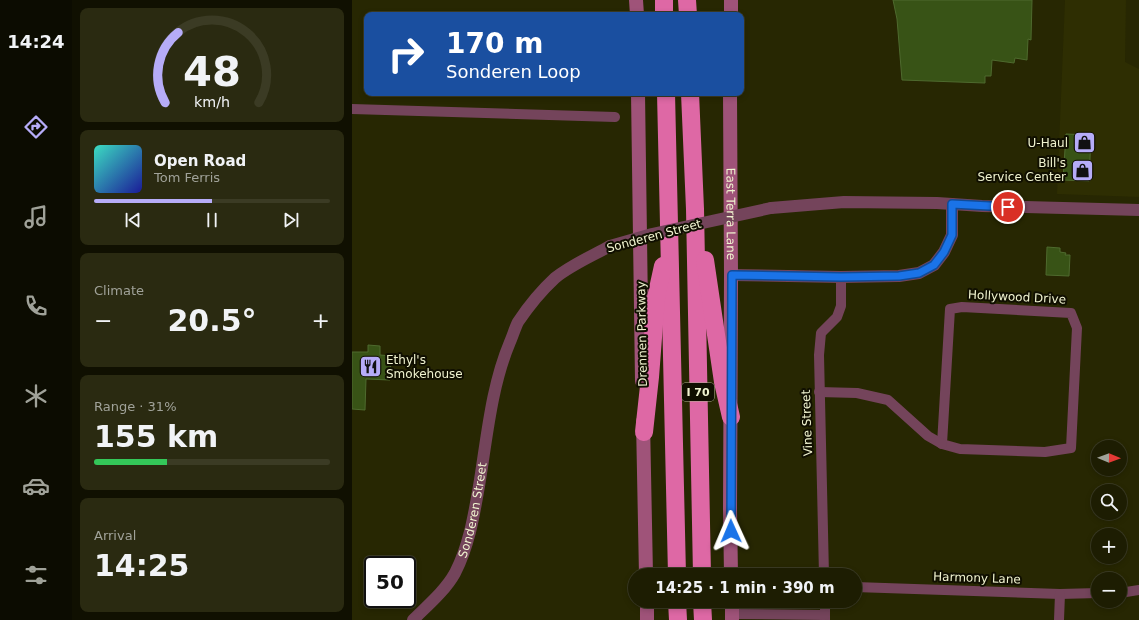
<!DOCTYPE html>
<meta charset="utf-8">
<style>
body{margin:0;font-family:"DejaVu Sans",sans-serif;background:#2a2a11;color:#f1f3f6;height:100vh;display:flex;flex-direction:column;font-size:15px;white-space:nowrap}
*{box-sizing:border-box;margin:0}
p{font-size:13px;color:#a0a299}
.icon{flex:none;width:22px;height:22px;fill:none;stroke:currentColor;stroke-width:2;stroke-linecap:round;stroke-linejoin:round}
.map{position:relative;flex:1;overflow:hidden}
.panel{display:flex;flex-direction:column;gap:8px;padding:8px;background:#101001;width:280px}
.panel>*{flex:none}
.banner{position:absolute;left:12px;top:12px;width:380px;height:84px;border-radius:8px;box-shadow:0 2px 6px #0003,0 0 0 1px #3b3b24;background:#1a4fa0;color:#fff;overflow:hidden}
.needle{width:26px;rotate:91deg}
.fabs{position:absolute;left:739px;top:440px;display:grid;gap:8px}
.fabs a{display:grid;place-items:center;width:36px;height:36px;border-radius:50%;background:#1d1d02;box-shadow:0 2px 6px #0003,0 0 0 1px #3b3b24;font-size:20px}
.speed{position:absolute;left:12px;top:556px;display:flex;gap:8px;font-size:20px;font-weight:700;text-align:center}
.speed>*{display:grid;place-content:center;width:52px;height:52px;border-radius:50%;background:#1d1d02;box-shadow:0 2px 6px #0003,0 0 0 1px #3b3b24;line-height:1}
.speed .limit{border:2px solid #111;border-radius:6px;background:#fff;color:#111}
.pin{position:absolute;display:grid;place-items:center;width:34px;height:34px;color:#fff;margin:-17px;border:2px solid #fff;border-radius:50%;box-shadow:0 1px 4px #0007}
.me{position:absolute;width:44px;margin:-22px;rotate:359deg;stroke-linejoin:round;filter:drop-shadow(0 0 3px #0008)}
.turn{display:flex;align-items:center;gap:14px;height:84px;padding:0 16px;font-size:18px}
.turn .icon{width:52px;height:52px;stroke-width:2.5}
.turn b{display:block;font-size:28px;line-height:34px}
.big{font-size:30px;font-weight:700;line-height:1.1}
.panel .card{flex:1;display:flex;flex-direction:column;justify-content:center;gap:6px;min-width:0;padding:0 14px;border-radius:8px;background:#2a2a11}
.panel .dial{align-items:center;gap:0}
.dial svg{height:104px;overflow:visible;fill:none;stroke:#3b3b24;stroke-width:7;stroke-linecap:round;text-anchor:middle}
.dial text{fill:#f1f3f6;stroke:none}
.song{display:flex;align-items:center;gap:12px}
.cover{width:48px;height:48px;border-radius:6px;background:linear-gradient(135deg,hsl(170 70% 55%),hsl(240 70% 35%))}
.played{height:4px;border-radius:2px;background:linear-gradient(90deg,#b6acf8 50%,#3b3b24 50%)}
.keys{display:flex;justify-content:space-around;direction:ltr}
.heat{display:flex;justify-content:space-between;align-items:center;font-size:22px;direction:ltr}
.charge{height:6px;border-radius:3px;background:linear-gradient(90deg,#34c759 31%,#3b3b24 0)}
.trip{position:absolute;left:276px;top:568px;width:234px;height:40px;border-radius:20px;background:#1d1d02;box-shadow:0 2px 6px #0003,0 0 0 1px #3b3b24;font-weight:700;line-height:40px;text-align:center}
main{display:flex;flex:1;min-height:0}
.tab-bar{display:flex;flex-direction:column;width:72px;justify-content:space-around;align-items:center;background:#0c0c01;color:#a0a299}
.tab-bar .icon{width:28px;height:28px}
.tab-bar .active{color:#b6acf8}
.tab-bar b{font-size:18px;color:#f1f3f6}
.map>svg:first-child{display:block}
</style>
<main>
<nav class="tab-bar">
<b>14:24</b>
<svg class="icon active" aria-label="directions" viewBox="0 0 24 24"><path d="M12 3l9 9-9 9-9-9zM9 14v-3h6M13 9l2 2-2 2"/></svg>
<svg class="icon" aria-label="music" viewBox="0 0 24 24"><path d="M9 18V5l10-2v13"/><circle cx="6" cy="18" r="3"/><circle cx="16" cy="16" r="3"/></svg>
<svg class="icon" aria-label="phone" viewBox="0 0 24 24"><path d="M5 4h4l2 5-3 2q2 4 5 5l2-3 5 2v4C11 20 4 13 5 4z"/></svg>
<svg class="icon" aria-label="climate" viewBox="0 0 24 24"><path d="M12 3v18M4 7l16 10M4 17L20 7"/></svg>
<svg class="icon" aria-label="car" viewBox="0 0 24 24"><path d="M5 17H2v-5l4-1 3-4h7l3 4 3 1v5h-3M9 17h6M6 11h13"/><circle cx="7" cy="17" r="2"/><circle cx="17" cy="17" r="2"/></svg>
<svg class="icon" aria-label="filters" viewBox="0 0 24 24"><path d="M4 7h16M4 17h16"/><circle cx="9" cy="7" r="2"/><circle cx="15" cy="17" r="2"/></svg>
</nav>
<section class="panel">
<div class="card dial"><svg viewBox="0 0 100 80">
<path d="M14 69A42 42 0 1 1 86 69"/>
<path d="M14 69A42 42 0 0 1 24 15" stroke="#b6acf8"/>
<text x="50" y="56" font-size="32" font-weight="700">48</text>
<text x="50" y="72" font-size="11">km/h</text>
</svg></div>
<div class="card">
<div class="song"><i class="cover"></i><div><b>Open Road</b><p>Tom Ferris</p></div></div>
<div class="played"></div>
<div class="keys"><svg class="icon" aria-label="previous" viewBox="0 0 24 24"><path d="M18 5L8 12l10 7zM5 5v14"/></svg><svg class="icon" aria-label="pause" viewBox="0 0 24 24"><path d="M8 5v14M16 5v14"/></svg><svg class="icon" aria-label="next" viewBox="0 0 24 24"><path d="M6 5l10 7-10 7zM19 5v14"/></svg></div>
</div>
<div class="card"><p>Climate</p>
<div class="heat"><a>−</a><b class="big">20.5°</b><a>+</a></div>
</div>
<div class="card"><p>Range · 31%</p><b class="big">155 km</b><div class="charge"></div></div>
<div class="card"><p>Arrival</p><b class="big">14:25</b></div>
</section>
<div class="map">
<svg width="787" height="620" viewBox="0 0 787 620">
<rect width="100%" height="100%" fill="#272702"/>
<path fill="#2e2e02" d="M713 0H774L773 62 787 69V197L705 194Z"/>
<g fill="#385316" stroke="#4e6a2e">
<path d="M541 0H680L679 40 676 39 675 60 663 58 662 63 640 60 639 76H633V83L550 80 545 19Z"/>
<path d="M714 134 739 135 737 181 711 180Z"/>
<path d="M695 247 708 248V252L714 253 713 255H718L717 276 694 275Z"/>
<path d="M16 345 28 346V355L39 356 38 380 14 379 13 410 0 409V352H16Z"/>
</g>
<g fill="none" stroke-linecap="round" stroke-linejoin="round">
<g stroke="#74445b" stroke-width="10">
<path d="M0 109 263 117"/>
<path d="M610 307 719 313 725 328 719 448 693 452 608 449 590 444 598 309Z"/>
<path d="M467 392 505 393 536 400 576 436 590 444"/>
<path d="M472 575 467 355 469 333 485 317 489 306V277"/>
<path d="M503 587 708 594 746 593"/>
<path d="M768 593 787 590"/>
<path d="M473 601V620"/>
<path d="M380 614 473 615"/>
<path d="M707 620 708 594"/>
</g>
<g stroke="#74445b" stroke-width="12">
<path d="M419 208 492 202 585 203 630 206 787 210"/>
<path d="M379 275 489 277 547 276 567 273 582 265 592 252 600 235V204"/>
<path id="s1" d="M61 620C75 606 93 591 103 573 117 546 122 515 127 486 135 438 139 387 158 342 161 335 163 328 166 322 176 307 190 290 203 278 219 265 240 256 258 246"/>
</g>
<g stroke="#9f5379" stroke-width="14">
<path d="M284 0 285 15"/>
<path d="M379 15V0"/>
<path d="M286 93 290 381"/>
<path id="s2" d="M378 93 379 275 378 509 379 575"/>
<path d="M291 421 294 575"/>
<path d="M295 601V620"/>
<path d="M380 601V620"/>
</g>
<g stroke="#de68a5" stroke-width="18">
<path d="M312 0V15"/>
<path d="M335 0 336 15"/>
<path d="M314 93 325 575"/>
<path d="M338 93 343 209 350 575"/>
<path d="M353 260 371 382 379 417"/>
<path d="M292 432 298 377 304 298 311 266"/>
<path d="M325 601 326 620"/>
<path d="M350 601 351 620"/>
</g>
<path stroke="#74445b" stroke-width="12" d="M258 246 300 234 419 208"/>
</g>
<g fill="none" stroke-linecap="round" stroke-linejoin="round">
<defs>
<path id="route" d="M379 531 380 275 489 277 547 276 567 273 582 265 592 252 600 235V204L656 207"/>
</defs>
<use href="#route" stroke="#114b97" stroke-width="10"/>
<use href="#route" stroke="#1a73e8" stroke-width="7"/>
</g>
<defs>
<symbol id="shop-square" viewBox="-11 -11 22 22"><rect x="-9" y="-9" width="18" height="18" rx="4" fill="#b6acf8" stroke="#100f00"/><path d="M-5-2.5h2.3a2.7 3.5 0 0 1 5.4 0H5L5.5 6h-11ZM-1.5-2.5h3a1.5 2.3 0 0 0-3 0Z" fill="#111"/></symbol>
<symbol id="restaurant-square" viewBox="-11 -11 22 22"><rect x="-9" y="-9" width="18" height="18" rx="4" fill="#b6acf8" stroke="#100f00"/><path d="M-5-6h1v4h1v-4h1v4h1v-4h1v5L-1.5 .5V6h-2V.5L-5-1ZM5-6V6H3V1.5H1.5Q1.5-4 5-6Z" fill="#111"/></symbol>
</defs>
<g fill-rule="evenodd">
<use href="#shop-square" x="720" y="130" width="25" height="25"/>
<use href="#shop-square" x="718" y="158" width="25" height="25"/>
<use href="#restaurant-square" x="6" y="354" width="25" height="25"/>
</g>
<g text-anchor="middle" stroke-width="4" stroke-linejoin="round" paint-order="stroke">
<rect fill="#100f00" stroke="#adaf91" stroke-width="1" x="330" y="383" width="32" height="18" rx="3"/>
<g font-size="11" font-weight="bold" fill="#f0f3cf">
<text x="346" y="396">I 70</text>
</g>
<g font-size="12" fill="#f0f3cf" stroke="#100f00" text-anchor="end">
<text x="716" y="147">U-Haul</text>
<text x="714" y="167">Bill's<tspan x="714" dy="14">Service Center</tspan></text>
<text x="34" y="364" text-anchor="start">Ethyl's<tspan x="34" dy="14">Smokehouse</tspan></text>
</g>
<g font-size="12" fill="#f0f3cf" stroke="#100f00">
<text dy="4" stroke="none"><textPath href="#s2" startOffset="121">East Terra Lane</textPath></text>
<text transform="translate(302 236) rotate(-15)" y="4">Sonderen Street</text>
<text transform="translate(665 297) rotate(3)" y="4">Hollywood Drive</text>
<text transform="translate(290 334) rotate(-91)" y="4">Drennen Parkway</text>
<text transform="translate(455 423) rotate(-92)" y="4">Vine Street</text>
<text dy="4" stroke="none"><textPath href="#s1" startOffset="129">Sonderen Street</textPath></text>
<text transform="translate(625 578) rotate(2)" y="4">Harmony Lane</text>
</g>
</g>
</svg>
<div class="fabs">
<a><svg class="needle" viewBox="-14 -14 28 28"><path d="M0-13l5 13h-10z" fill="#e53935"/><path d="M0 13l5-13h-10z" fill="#a0a299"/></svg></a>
<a><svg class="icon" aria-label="search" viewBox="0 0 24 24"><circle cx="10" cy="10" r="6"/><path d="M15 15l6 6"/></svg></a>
<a>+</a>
<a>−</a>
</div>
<div class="speed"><div class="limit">50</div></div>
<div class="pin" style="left:656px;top:207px;background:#d93025"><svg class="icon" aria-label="arrive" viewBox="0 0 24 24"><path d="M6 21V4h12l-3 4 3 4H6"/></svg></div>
<svg class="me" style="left:379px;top:531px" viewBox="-20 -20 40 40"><path d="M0-17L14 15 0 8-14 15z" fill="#1a73e8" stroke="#fff" stroke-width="4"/></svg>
<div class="trip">14:25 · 1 min · 390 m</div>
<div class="banner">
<div class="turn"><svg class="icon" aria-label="right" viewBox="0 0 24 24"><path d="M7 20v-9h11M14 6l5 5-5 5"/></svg><div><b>170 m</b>Sonderen Loop</div></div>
</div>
</div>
</main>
